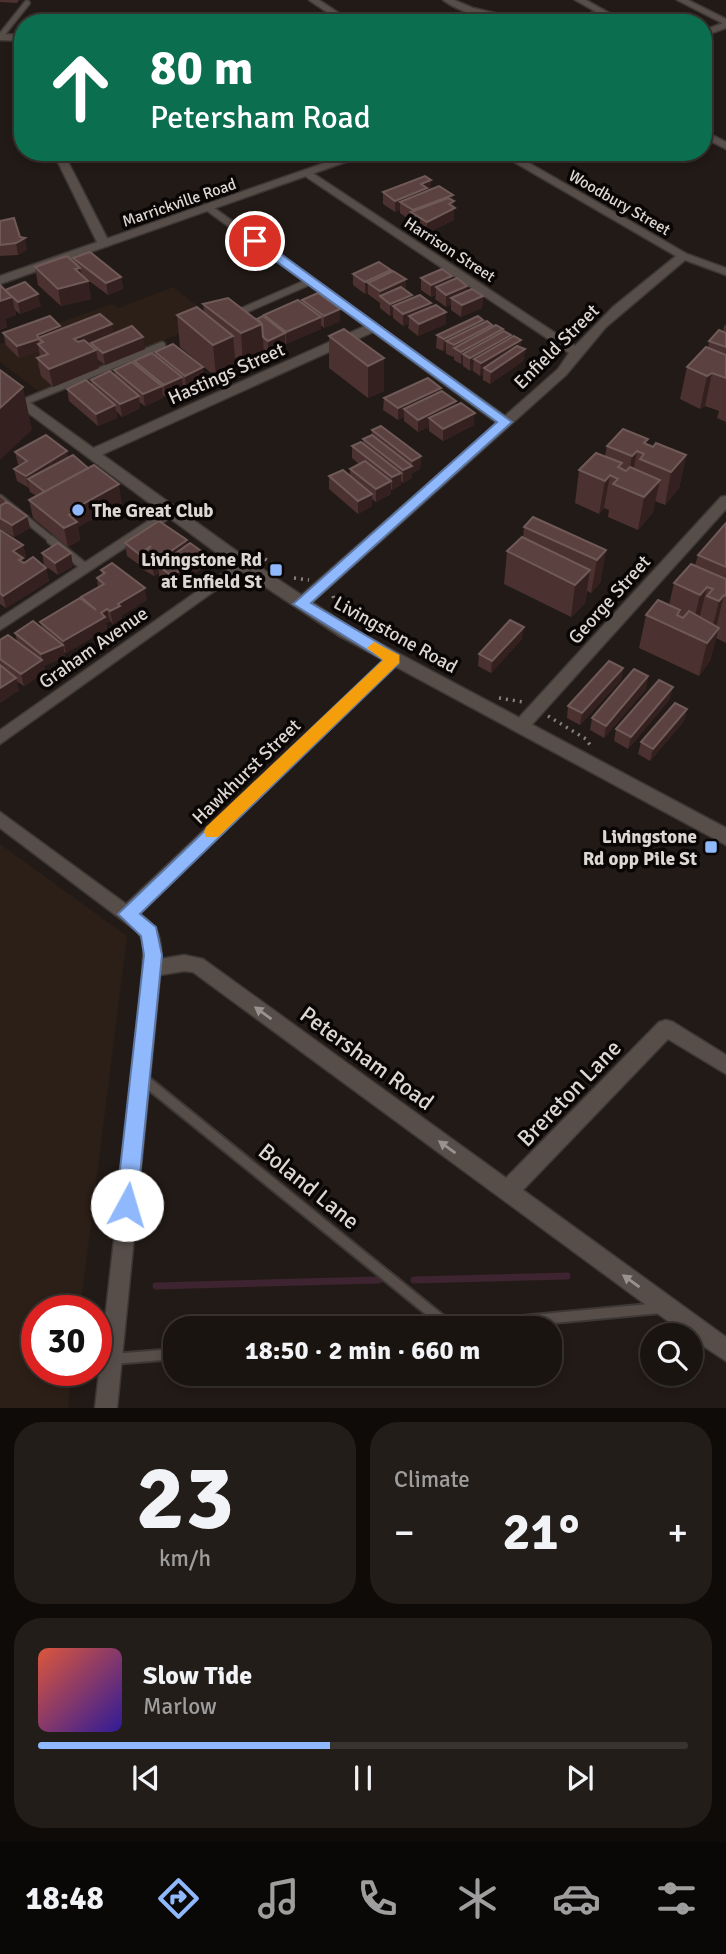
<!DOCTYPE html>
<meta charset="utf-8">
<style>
body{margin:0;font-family:Signika,sans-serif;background:#231d19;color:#f1f3f6;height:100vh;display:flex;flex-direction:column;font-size:26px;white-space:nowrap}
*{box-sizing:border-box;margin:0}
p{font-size:23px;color:#9f9e9f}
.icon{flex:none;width:38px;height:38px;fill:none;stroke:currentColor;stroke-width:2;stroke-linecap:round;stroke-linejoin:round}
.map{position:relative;height:1408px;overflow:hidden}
.panel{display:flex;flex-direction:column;gap:14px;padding:14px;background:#0e0b09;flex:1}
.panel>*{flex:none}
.top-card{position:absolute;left:14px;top:14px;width:698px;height:147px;border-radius:28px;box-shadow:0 4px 10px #0003,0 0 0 2px #383330;background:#0b6e4f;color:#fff;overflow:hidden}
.tools{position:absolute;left:640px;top:1323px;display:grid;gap:14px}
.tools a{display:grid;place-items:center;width:63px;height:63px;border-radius:50%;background:#1a1410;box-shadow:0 4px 10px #0003,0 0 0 2px #383330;font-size:35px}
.speed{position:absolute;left:21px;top:1295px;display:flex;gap:14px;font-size:35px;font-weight:700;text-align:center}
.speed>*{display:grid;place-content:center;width:91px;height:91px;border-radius:50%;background:#1a1410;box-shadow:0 4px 10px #0003,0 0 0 2px #383330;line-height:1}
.speed .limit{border:10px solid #d22;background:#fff;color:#111}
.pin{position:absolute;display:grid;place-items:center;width:60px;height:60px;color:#fff;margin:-30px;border:4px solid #fff;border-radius:50%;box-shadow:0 2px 7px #0007}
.me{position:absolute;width:77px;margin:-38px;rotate:6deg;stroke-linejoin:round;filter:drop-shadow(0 0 5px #0008)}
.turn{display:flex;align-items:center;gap:24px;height:147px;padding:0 21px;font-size:32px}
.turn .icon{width:91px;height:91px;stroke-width:2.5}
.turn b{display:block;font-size:49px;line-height:60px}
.big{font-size:52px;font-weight:700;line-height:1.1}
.panel .tile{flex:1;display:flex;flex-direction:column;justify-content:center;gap:10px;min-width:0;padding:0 24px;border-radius:28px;background:#231d19}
.panel .dial{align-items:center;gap:0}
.dial b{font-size:91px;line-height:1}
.song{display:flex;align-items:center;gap:21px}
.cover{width:84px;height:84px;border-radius:10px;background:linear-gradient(135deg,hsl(10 70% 55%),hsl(250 70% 35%))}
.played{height:7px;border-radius:4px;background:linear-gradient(90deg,#8fb8fd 45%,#383330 45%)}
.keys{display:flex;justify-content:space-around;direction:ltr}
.heat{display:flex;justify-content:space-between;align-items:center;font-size:38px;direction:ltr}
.panel .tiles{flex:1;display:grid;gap:14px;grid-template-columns:1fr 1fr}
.tile:last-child{grid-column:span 2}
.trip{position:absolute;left:163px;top:1316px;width:399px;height:70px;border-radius:28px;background:#1a1410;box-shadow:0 4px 10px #0003,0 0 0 2px #383330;font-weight:700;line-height:70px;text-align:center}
.tabs{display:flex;height:112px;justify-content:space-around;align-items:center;background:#0a0806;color:#9f9e9f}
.tabs .icon{width:49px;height:49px}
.tabs .current{color:#8fb8fd}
.tabs b{font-size:32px;color:#f1f3f6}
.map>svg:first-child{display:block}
</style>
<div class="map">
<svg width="726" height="1408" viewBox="0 0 726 1408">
<rect width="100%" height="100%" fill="#221a16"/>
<g fill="#2c1f17">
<path d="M173 287 214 319 41 393 0 362V344L112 304 118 308Z"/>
<path d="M0 844 127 936 80 1311H37V1370H72L68 1408H0Z"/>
</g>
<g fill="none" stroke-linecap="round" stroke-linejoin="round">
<g stroke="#3e2430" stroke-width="7">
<path d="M414 1280 567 1276"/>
<path d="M156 1286 379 1280"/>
</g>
<defs>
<g id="service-far3">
<path d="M568 23 602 12"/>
<path d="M0 37 27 3"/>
</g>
<g id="service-far2">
<path d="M240 312 311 281"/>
<path d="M24 402 162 345"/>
<path d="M0 498 53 541"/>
</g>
<path id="service-far1" d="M51 540 86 568"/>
<g id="service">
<path d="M143 1079 451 1328"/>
<path d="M447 1328 660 1308"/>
<path d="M113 1359 175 1354"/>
</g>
<g id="minor">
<path d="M309 0H319L354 23H343Z"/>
<path d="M443 0H454L473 8 538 23C509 23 467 18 443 0Z"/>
<path d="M575 0H586L627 23H616Z"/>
<path d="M677 0H688L726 19V25Z"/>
<path d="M0 34 23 35V41L0 40Z"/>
<path d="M704 131 726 142V149L704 138Z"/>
<path d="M53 152H63L110 244 108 246 98 244Z"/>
<path d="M497 152H510L687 254 726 268V275L685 260 606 327 566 375 306 608 301 609 294 604 296 600 497 423 373 332 99 456H89V450L365 326 206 210V206L210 205 505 416 558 369 569 353 302 174 311 172 575 346 613 307 676 256Z"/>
<path d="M726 496V509L527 730H515L513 726 515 722 721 497Z"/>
<path d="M171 506 176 508 178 511 176 514 0 630V618Z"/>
<path d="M243 559 248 561 250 564 248 567 0 744V730Z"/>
<path d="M394 653 399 655 402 659 399 663 139 913C158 927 162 936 161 959L184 955 203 959 506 1178 659 1022 666 1020 673 1022 726 1055V1074L668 1039 523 1190 726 1337V1361L691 1338V1335H687L193 972 184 971 160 975 117 1408H95L141 1001 144 942 138 932 0 828V812L126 904 389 655Z"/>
</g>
<path id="tertiary" d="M0 381 249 560 351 628 726 828V845L339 636 237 568 0 392Z"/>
<g id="secondary">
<path d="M726 22V28L704 36V30Z"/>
<path d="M356 152H374L0 284V276Z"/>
</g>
</defs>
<use href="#service-far3" stroke="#3d3735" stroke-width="8"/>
<use href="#service-far2" stroke="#3d3735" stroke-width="9"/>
<use href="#service-far1" stroke="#3d3735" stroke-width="11"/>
<use href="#service" stroke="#3d3735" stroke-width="14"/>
<use href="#minor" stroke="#3d3735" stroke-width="3"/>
<use href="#tertiary" stroke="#3d3735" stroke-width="3"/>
<use href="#secondary" stroke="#3d3735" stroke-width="3"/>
<g stroke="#88827e" stroke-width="3.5" stroke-dasharray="2 5" stroke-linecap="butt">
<path d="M265 559 279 568"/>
<path d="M294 578 309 580"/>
<path d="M333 596 336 605 386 636"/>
<path d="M499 698 523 702"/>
<path d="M548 716 586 739 590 745"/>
</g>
<use href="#service-far3" stroke="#574e49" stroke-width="5"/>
<use href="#service-far2" stroke="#574e49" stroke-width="6"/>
<use href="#service-far1" stroke="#574e49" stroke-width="8"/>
<use href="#service" stroke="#574e49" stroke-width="10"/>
<use href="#minor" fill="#574e49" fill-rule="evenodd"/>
<use href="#tertiary" fill="#574e49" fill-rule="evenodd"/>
<use href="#secondary" fill="#574e49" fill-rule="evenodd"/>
</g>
<g fill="#4b312f">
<path d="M0 0H19L17 3 0 2Z"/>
<path d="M431 190 453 195 452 200 454 201V220L427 233 411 224V221L400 213V210L395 212 383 204V192Z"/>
<path d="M0 221 20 237 27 250 18 255 0 256Z"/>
<path d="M73 258 121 277 123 289 108 295 81 275 88 281 91 299 61 306 38 285 35 267 74 262Z"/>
<path d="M391 272 411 299 431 303 430 307 446 312V324L418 336 408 328 409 324 403 326 393 318V314L390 316 380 308V303L368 294V293L365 294 353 285V274Z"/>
<path d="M421 278 452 280 467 291 483 296 482 308 461 317 451 310V304L446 307 435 299 436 295 431 297 421 290Z"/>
<path d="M0 285 5 290 41 306 20 314 15 310 16 315 5 319 7 327 0 330Z"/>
<path d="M302 300 340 309V321L324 328 321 325V329L286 344 285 343V345L268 353 264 349V356L243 365 235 358 236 369 216 377 180 347 177 315 204 313 203 304 257 319 264 317V315L302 303Z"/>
<path d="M482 323 492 325V328L503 332 511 338 521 340 520 347 525 349 523 361 490 384 483 380V374L480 376 473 371V369L470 371 463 366V363L461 364 454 360V357L446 354V350L443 351 436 348 437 335Z"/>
<path d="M726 324V422L717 418 719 411 705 406 700 409 680 399 687 367 708 348 709 341 723 332 724 326Z"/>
<path d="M61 329 114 333 145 349 105 365 97 359 99 368 53 387 41 376 37 358 40 357 39 351 19 358 6 345 3 333Z"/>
<path d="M329 336 384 358V391L368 398 329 368Z"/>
<path d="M155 352 204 380 186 388 183 385V389L165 397 163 395V398L145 406 139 402 140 408 122 417 116 411 117 418 98 426 69 401 67 389 92 386 91 380 115 376 114 370 135 364 134 361 155 355Z"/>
<path d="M441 388V392L456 401 455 405 474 425 443 441 429 431V427L418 432 404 421V417L398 420 383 410 384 398Z"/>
<path d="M372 430 421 456 420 469 412 473V478L403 483 401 481V485L392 490 391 489V494L376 502 372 499V506L358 514 329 489V476L350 475V469L359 464 352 458V446L363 443V439L372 435Z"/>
<path d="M647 444 686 455 679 488 665 505 655 501 653 512 638 530 608 517 609 510 604 508 599 514 575 503 579 470 605 456 607 446Z"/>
<path d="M67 451 68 457 122 503 78 527 80 540 68 547 33 518 29 500 37 496 30 492 29 488 17 481 14 469 19 465 18 464 15 452Z"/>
<path d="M0 497 4 500 5 503 27 516 30 528 14 537 0 529Z"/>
<path d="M726 523V643L716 638 710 661 699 676 639 648 646 615 669 605 674 583 695 565 698 555Z"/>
<path d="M524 527 606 550 600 583 591 593 587 591 585 603 571 617 504 584 507 551 523 537Z"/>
<path d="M0 530 23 545 26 557 23 559 24 563 46 568 49 581 6 608 0 604Z"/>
<path d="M187 540V545L204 553 205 566 174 588 159 578V573L154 576 142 569 141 566 127 556 125 543Z"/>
<path d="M42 553 73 566 58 575 44 565Z"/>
<path d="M101 570 147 600 122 615V618L113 624 110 621 106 623 107 629 66 653 64 652 65 657 44 666 45 672 24 686 16 681 19 690 0 703V640L17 641 15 633 42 628 40 622 82 600 81 597 98 587 97 578 102 575Z"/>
<path d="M522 639 491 673 478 666 479 654Z"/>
<path d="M623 668 621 680 580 725 567 718 568 706Z"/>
<path d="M648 676 646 689 604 738 590 730 592 718Z"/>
<path d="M670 699 628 749 614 741 616 729Z"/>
<path d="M687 709 684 721 650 761 638 754 641 742Z"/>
</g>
<g fill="#34201e">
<path d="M431 180V192L400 202V210L395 212V201L421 184Z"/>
<path d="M453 195 452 202 454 201V220L427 233V222L413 213V210Z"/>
<path d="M25 238 27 250 18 255 16 243Z"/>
<path d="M80 268 83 282 88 281 91 299 61 306 58 289 75 269Z"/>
<path d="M391 270V282L368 283V293L365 294V282Z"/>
<path d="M452 276V288L436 287V295L431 297V285Z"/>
<path d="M121 277 123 289 108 295 106 283Z"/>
<path d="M406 279V291L380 297V291Z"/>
<path d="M467 286V298H451V304L446 307V295Z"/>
<path d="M38 294 41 306 20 314 18 302Z"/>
<path d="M412 295 411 306H393V314L390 316V304Z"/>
<path d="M483 296 482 308 461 317 462 305Z"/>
<path d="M12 297 16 315 5 319 7 327 0 330V301Z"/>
<path d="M431 303 430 315 409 316V324L403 326V314Z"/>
<path d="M340 309V321L324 328V316Z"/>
<path d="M446 312V324L418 336 419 324Z"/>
<path d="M321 317V329L286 344V332Z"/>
<path d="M483 320 482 330 492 325 491 335 503 329 502 340 511 335 510 346 521 340 520 352 484 368 483 374 480 376 481 363 474 359 473 369 470 371V358L463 354V363L461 364V352L454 348 453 358 454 345 446 341V350L443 351 444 339Z"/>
<path d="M112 324 115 341 91 343 92 351 74 339Z"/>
<path d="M262 324 264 356 243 365 241 333Z"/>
<path d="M60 326 62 338 43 342 38 338 39 351 19 358 17 346 37 335Z"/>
<path d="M285 333V345L268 353V341Z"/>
<path d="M233 336 236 369 216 377 213 345Z"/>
<path d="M143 337 145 349 105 365 103 353Z"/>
<path d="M525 349 523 361 490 384 491 372Z"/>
<path d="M96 350 99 368 53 387 49 369Z"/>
<path d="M384 358V391L368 398V366Z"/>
<path d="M203 367 204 380 186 388 185 376Z"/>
<path d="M712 373 705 406 700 409 707 376Z"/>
<path d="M182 377 183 389 165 397 164 385Z"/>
<path d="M162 386 163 398 145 406 143 394Z"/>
<path d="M23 387 32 430 0 460V408Z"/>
<path d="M441 388V400L404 409V417L398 420V408Z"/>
<path d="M139 396 140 408 122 417 120 404Z"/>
<path d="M456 401 455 413 429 418V427L418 432V420Z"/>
<path d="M115 405 117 418 98 426 96 414Z"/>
<path d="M475 413 474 425 443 441V429Z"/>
<path d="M67 451 70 464 28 479 29 488 26 476Z"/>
<path d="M637 451 631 484 626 489 632 456Z"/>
<path d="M686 455 679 488 665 505 671 472Z"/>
<path d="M421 456 420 469 412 473V478L403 483V470L412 466V461Z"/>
<path d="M401 473V485L392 490V477Z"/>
<path d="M610 475 604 508 599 514 605 481Z"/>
<path d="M660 480 653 512 638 530 644 497Z"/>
<path d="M391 481V494L376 502V489Z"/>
<path d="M119 484 122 503 78 527 80 540 68 547 64 528 69 515 72 510Z"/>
<path d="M372 494V506L358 514V501Z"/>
<path d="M27 516 30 528 14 537 12 525Z"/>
<path d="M187 540 188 552 158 566 159 573 154 576 152 564Z"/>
<path d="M23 545 26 557 23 559 26 570 13 551Z"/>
<path d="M606 550 600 583 591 593 597 560Z"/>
<path d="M71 553 73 566 58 575 55 563Z"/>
<path d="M204 553 205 566 174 588 172 576Z"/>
<path d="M46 568 49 581 6 608 3 596Z"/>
<path d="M590 570 585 603 571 617 575 585Z"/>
<path d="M707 587 699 620 692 628 700 595Z"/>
<path d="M145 588 147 600 122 615V618L113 624 110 611 118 604Z"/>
<path d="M724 595 716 628 711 634 719 601Z"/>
<path d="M107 609 110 621 106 623 107 629 66 653 63 641Z"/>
<path d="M524 627 522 639 491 673 492 661Z"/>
<path d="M719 628 710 661 699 676 707 643Z"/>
<path d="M63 645 65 657 44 666 45 672 24 686 21 674 42 660 41 654Z"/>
<path d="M623 668 621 680 580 725 582 713Z"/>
<path d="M648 676 646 689 604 738 606 726Z"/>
<path d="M16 678 19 690 0 703V688Z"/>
<path d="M673 687 670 699 628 749 631 737Z"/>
<path d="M687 709 684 721 650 761 653 749Z"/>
</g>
<g fill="#5b4241" stroke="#6f5a58" stroke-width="2">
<path d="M425 176 431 180 421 184 427 188 395 201 383 192Z"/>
<path d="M439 186 453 195 413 210 400 202Z"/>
<path d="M448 198 454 201 449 204 455 208 427 222 411 212Z"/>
<path d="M14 218 20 237 25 238 16 243 0 245V221Z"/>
<path d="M90 252 121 277 106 283 73 258Z"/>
<path d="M67 256 80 268 75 269 88 281 58 289 35 267Z"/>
<path d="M379 262 391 270 365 282 353 274Z"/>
<path d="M442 269 452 276 431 285 421 278Z"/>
<path d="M393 271 406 279 380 291 368 283Z"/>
<path d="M457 278 467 286 446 295 436 287Z"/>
<path d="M25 282 38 294 18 302 5 290Z"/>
<path d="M0 285 12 297 0 301Z"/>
<path d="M401 287 412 295 390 304 380 296Z"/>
<path d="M472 289 483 296 462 305 451 298Z"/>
<path d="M318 293 340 309 324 316 302 300Z"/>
<path d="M420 295 431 303 403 314 393 306Z"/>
<path d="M228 298 262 324 241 333 203 304Z"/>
<path d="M298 300 321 317 286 332 264 315Z"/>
<path d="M436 305 446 312 419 324 409 316Z"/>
<path d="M197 307 233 336 213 345 177 315Z"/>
<path d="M100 314 112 324 74 339 78 342 84 340 96 350 49 369 37 358 48 354 38 344 43 342 38 338Z"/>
<path d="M50 316 60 326 37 335 39 339 17 346 3 333Z"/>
<path d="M263 316 285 333 268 341 263 337 262 324 257 319Z"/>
<path d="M478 316 483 320 444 339 437 335Z"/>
<path d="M487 321 492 325 454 345 446 341Z"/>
<path d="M496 325 503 329 461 352 454 348Z"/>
<path d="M132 326 143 337 103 353 91 343Z"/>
<path d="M344 329 384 358 368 366 329 336Z"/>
<path d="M719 330 726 333V347L709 341Z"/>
<path d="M504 331 511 335 470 358 463 354Z"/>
<path d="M514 336 521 340 481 363 474 359Z"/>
<path d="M173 344 203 367 185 376 155 352Z"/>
<path d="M517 346 525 349 491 372 484 368Z"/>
<path d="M706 347 726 355V378L712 373 707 376 687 367Z"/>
<path d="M152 353 182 377 164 385 134 361Z"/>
<path d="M132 362 162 386 143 394 114 370Z"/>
<path d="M0 370 23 387 0 408Z"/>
<path d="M110 371 139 396 120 404 91 380Z"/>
<path d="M428 378 441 388 398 408 384 398Z"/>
<path d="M86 380 115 405 96 414 67 389Z"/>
<path d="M442 391 456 401 418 420 404 409Z"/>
<path d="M461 403 475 413 443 429 429 418Z"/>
<path d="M381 426 421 456 412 461 372 430Z"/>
<path d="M623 429 648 439 644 443 653 447 656 443 686 455 671 472 640 459 644 454 637 451 632 456 607 446Z"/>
<path d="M46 435 67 451 26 476 14 469 27 461 15 452Z"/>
<path d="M372 435 412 466 403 470 363 439Z"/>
<path d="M361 442 401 473 392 477 352 446Z"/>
<path d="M596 453 622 463 618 467 626 471 630 467 660 480 644 497 613 484 618 479 610 475 605 481 579 470Z"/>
<path d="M73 455 88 468 45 492 28 479Z"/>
<path d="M365 461 391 481 376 489 350 469Z"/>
<path d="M94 465 119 484 72 510 75 512 69 515 77 522 64 528 29 500Z"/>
<path d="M343 470 372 494 358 501 329 476Z"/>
<path d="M7 502 27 516 12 525 0 518V506Z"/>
<path d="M533 517 606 550 597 560 524 527Z"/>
<path d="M159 521 187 540 152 564 140 556 151 546 139 554 125 543Z"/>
<path d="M726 523V567L698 555Z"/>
<path d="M0 530 23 545 13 551 23 558 19 560 24 563 33 557 46 568 3 596 0 593Z"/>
<path d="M522 537 590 570 575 585 507 551Z"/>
<path d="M58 543 71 553 55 563 42 553Z"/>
<path d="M190 543 204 553 172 576 158 566Z"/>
<path d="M112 563 145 588 118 604 120 606 110 611 107 609 101 613 105 617 63 641 40 622 80 598 96 610 81 597 104 584 97 578 105 573 101 570Z"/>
<path d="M691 564 726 579V596L724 595 719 601 707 596 713 589 707 587 700 595 674 583Z"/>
<path d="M658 600 680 610 677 615 683 618 689 611 719 628 707 643 646 615Z"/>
<path d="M510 620 524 627 492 661 479 654Z"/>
<path d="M33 621 63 645 41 654 15 633Z"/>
<path d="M8 635 42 660 21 674 0 659V640Z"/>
<path d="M609 661 623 668 582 713 568 706Z"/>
<path d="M0 665 16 678 0 688Z"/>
<path d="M634 669 648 676 606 726 592 718Z"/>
<path d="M659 680 673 687 631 737 616 729Z"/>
<path d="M675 703 687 709 653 749 641 742Z"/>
</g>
<defs><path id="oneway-solid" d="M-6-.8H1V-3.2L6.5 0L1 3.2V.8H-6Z" transform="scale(1.75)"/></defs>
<g fill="#9a928e">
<use href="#oneway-solid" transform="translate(263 1013) rotate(-144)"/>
<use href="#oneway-solid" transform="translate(447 1147) rotate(-144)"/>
<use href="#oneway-solid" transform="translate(631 1281) rotate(-144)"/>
</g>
<path fill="#8fb8fd" stroke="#5d78a4" stroke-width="2" d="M251 238H259L512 422 311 603 399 655V663L140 914 156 927 162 955 137 1205 134 1213 127 1216 119 1213 116 1205 144 955 141 936 118 914 383 660 293 604 497 422 251 243Z"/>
<path fill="#f59e0b" d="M374 642 399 655V663L218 837H206L204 832 206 827 383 660 367 648Z"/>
<g fill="#8fb8fd" stroke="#090605" stroke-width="2.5">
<circle cx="78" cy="510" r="7"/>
<rect x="269" y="563" width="14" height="14" rx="3.5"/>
<rect x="704" y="840" width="14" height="14" rx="3.5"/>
</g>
<g text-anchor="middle" stroke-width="7" stroke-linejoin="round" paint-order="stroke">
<g font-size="16" fill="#dcd7d4" stroke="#090605">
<text transform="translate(179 202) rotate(-19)" y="6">Marrickville Road</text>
<text transform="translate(620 202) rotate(30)" y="6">Woodbury Street</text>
<text transform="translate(450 249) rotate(33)" y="6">Harrison Street</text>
</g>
<g font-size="19" fill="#dcd7d4" stroke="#090605">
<text transform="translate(556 346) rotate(-45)" y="7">Enfield Street</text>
<text transform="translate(226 373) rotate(-24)" y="7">Hastings Street</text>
<text transform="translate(609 599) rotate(-48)" y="7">George Street</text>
<text transform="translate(396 634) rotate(29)" y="7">Livingstone Road</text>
<text transform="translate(93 647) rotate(-35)" y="7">Graham Avenue</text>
<text transform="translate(246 771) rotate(-44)" y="7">Hawkhurst Street</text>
</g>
<g font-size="19" font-weight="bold" fill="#dcd7d4" stroke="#090605" text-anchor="end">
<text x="92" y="517" text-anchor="start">The Great Club</text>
<text x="262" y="566">Livingstone Rd<tspan x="262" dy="22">at Enfield St</tspan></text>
<text x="697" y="843">Livingstone<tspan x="697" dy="22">Rd opp Pile St</tspan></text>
</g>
<g font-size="23" fill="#dcd7d4" stroke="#090605">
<text transform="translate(367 1058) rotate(36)" y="8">Petersham Road</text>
<text transform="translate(569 1093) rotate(-46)" y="8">Brereton Lane</text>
<text transform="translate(309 1186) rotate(39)" y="8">Boland Lane</text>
</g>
</g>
</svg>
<div class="tools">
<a><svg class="icon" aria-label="search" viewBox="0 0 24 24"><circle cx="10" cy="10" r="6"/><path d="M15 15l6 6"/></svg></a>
</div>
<div class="speed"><div class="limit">30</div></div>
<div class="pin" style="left:255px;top:241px;background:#d93025"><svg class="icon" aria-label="arrive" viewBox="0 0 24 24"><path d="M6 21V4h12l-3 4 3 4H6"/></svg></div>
<svg class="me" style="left:127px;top:1205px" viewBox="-20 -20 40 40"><circle r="19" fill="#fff"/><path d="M0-13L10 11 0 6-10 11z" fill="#8fb8fd"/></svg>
<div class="trip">18:50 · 2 min · 660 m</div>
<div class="top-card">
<div class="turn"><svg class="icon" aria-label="ahead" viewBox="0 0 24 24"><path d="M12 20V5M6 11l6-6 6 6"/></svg><div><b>80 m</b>Petersham Road</div></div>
</div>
</div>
<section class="panel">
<div class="tiles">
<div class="tile dial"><b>23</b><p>km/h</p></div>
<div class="tile"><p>Climate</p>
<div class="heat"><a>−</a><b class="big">21°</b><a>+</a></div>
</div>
<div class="tile">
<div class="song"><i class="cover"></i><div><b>Slow Tide</b><p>Marlow</p></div></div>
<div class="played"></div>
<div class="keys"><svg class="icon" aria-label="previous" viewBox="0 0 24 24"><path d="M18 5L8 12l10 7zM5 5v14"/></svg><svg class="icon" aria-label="pause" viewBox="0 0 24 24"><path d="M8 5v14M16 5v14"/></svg><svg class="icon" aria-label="next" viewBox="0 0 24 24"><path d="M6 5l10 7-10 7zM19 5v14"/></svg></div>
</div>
</div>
</section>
<nav class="tabs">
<b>18:48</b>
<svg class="icon current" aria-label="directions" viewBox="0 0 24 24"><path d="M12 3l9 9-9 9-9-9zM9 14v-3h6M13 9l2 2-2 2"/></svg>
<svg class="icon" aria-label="music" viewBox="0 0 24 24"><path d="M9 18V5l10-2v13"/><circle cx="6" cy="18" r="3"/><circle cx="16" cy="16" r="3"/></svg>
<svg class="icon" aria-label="phone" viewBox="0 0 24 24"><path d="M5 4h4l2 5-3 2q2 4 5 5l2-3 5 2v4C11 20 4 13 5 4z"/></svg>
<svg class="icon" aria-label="climate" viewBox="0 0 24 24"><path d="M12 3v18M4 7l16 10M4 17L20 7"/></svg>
<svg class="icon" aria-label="car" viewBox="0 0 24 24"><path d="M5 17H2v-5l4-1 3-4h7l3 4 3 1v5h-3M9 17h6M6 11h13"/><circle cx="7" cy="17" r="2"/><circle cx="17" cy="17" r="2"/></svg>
<svg class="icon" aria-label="filters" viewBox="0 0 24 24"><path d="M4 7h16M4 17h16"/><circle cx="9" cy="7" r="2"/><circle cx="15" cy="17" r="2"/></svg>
</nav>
